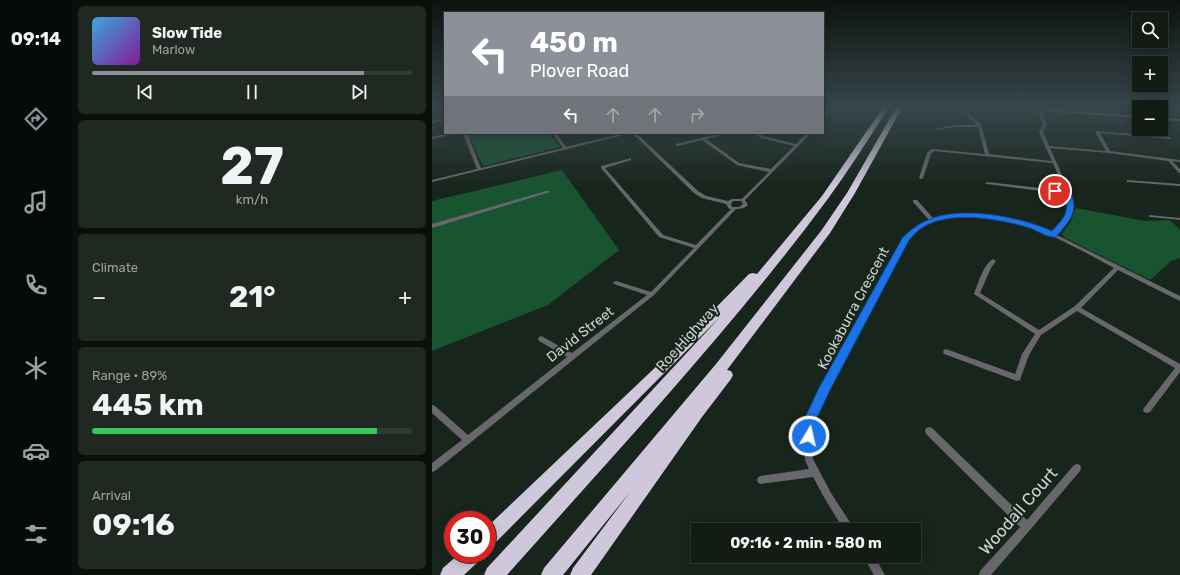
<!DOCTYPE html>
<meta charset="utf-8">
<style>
body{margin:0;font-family:Rubik,sans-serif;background:#1f2922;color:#f1f3f6;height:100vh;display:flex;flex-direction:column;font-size:15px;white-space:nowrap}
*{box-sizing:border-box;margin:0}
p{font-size:13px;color:#9ca1a0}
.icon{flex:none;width:22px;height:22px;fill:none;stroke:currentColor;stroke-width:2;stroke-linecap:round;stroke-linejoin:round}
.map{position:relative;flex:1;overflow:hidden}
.details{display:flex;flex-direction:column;gap:6px;padding:6px;background:#0a0f0c;width:360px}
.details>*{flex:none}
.top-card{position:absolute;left:12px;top:12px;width:380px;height:122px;border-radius:0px;box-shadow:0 2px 10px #0003,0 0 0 1px #313a34;background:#8c9099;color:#fff;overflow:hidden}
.tools{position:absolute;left:700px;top:12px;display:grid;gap:8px}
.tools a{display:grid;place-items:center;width:36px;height:36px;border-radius:0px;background:#121c15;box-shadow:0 2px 10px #0003,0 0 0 1px #313a34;font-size:20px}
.speed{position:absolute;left:12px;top:511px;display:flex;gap:8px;font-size:20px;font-weight:700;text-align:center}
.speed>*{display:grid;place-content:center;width:52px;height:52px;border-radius:50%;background:#121c15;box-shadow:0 2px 10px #0003,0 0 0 1px #313a34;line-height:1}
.speed .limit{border:6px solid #d22;background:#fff;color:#111}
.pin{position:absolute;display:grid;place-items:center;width:34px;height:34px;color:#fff;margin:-17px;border:2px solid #fff;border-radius:50%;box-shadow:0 1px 4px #0007}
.me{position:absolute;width:44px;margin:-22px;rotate:9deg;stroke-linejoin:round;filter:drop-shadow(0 0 3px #0008)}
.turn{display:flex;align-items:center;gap:14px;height:84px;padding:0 20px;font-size:18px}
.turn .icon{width:52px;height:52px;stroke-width:2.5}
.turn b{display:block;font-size:28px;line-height:34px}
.lanes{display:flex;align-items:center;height:38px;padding:0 20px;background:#0003;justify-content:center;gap:20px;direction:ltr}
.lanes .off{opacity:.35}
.big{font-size:30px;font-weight:700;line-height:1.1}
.details .widget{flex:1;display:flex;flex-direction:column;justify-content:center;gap:6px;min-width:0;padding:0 14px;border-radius:6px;background:#1f2922}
.details .dial{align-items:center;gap:0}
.dial b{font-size:52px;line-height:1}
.song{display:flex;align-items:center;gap:12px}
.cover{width:48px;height:48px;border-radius:6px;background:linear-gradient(135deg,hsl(200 70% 55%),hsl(290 70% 35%))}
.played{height:4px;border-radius:2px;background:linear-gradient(90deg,#8c9099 85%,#313a34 85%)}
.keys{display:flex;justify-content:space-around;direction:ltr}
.heat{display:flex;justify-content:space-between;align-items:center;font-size:22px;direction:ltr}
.charge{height:6px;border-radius:3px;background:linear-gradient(90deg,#34c759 89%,#313a34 0)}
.trip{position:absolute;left:259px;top:523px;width:230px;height:40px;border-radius:0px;background:#121c15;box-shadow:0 2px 10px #0003,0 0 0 1px #313a34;font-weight:700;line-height:40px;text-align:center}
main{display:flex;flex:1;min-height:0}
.dock{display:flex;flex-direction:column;width:72px;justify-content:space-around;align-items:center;background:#070b08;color:#9ca1a0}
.dock .icon{width:28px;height:28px}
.dock .active{color:#8c9099}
.dock b{font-size:18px;color:#f1f3f6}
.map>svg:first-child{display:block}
</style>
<main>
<nav class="dock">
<b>09:14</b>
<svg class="icon active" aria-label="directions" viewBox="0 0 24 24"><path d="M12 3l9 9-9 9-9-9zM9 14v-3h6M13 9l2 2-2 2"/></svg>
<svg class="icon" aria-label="music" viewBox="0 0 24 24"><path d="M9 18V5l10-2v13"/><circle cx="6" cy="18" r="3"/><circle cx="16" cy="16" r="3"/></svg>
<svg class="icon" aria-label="phone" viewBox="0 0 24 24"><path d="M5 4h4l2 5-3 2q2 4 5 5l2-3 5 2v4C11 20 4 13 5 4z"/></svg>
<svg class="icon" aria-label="climate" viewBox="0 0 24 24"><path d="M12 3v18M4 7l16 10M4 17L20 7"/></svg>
<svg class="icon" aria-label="car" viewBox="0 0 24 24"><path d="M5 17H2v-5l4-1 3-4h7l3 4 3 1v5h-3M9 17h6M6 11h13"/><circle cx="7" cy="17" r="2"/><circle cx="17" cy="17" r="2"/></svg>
<svg class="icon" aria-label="filters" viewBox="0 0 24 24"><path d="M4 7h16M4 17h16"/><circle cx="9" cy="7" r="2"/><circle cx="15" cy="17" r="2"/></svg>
</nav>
<section class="details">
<div class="widget">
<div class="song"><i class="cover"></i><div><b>Slow Tide</b><p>Marlow</p></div></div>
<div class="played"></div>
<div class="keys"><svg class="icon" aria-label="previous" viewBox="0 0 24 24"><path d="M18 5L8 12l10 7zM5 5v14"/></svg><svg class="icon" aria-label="pause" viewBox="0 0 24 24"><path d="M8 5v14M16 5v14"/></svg><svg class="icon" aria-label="next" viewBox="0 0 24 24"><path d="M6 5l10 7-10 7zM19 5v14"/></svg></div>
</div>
<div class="widget dial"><b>27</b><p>km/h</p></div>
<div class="widget"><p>Climate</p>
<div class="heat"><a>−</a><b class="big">21°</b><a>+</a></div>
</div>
<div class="widget"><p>Range · 89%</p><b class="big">445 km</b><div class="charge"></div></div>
<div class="widget"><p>Arrival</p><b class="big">09:16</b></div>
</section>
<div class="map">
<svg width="748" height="575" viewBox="0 0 748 575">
<rect width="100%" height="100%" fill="#18251c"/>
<g fill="#195431">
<path d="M36 133H117L128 147 51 166Z"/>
<path d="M130 170 187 250 116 305 0 351V201Z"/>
<path d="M644 208 713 221 738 220 748 230V258L739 261 718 280 633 238 630 234 639 221Z"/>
</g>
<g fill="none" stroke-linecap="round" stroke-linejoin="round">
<g fill="#69676e" fill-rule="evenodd">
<path d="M400 106H403L391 120V117Z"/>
<path d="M716 106H719L715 107Z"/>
<path d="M605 109 608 110 615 125 611 132 617 146 674 151 663 132 665 131 737 137 739 138 737 139 668 133 678 151 748 160V162L740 161 748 169V173H747L736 161 677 153 618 148 638 193 641 206 638 217 625 235 748 296V301L686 270 649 308 748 364V372L718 412 715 413 712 412 711 410 712 408 743 368 645 311 609 335 597 355 588 380 585 381 512 354 511 352 512 350 514 349 583 374 590 354 603 334 542 294C546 284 551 265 561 259L564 261 559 268 548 293 607 330 643 306 682 268C658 255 633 241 608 231 577 219 531 210 500 222 491 226 482 233 475 240L396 389 380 424 381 459 399 493 423 530H412L393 499 381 477 329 484 326 483 325 480 326 477 329 476 377 469 373 460 372 424 390 386 470 239 483 228 497 220 481 202V200H485L501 218C540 207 584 217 621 233 633 217 639 215 634 194L555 184 553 183 555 182 633 191 621 163 502 151 499 154 491 178 489 179 487 178 495 153 500 149 553 154 546 127H523L505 130 503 129 523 125H545L534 115 533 114 535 113 549 124 557 154 620 161 614 148 612 147 613 146 607 132 611 125Z"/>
<path d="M705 110H707V117H706L703 112Z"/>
<path d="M13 118V120L0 123V121Z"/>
<path d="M18 133H25L0 139V137Z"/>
<path d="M31 133H35L49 168 131 148 120 133H124L134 147 193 133H200L0 182V180L45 169Z"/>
<path d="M200 133H204L266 191 274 196 296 201 300 199H310L337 172 305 165 270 140 245 146H244V144L290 133H297L274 139 307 163 339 169 362 146 329 138 322 133H326L331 136 364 144 375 133H379L313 200 316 205C313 208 309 209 304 209L222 295 3 471 0 472V463L30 440 0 413V405L3 406 36 435 135 357 107 341 106 339 107 337 109 336 111 337 140 353 215 295 182 284 181 283 182 282 184 281 219 292 262 248 227 237 169 168V166L199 158V160L173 168 231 235 264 245 299 209H297L294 204 270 198 262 193ZM301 201H309L311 204 307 207H300L299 204Z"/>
<path d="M695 180 748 184V186L697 182H695Z"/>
<path d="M114 191H116L118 192 0 228V224Z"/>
<path d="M717 215 748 218V220L719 217H717Z"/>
<path d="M497 427 500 428 595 520 642 465 645 464 648 465 649 468 648 471 598 530 559 575H547L548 571 588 527 494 434 493 431 494 428Z"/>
<path d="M431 556H442L453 575H442Z"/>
</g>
<g fill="#928e99" fill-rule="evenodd">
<path d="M543 106H570L707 116V118Z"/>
<path d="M729 118 748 119V121L729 120Z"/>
</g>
<g fill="#cfc8da" fill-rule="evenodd">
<path d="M452 106H458C437 138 417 170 395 200 297 332 184 452 75 575H52L55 568 289 316 61 545 55 548V527L248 344 317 274 321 273 325 274 390 196Z"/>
<path d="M465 106H471L423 193 398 233 295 370 299 371 301 375 299 379 270 417 159 575H138L141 568 198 492 131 575H109L112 568 284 364 389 231 415 193Z"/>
<path d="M27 554H49L47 561 32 575H8L11 568Z"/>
</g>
</g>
<linearGradient id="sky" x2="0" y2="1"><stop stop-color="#0d140f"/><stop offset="0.57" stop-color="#37464b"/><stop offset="1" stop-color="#37464b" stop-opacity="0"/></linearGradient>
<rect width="748" height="187" fill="url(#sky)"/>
<path fill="#1a73e8" stroke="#114b97" d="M623 189 638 191C648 212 637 221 624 237 616 238 606 231 598 228 568 219 516 209 488 229 484 232 480 237 477 240L398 390 382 424 383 436 381 440 377 442 372 440 370 436V424L387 388 471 237C479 230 486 224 496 220 529 205 589 217 620 231 632 218 638 213 633 194L620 192V190Z"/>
<g text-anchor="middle" stroke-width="4" stroke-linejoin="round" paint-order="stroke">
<g font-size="14" fill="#cbd4cd" stroke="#18251c">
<text transform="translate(421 308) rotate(-62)" y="5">Kookaburra Crescent</text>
<text transform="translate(148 334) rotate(-38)" y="5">David Street</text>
<text transform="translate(255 337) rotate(-48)" y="5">Roe Highway</text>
</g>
<g font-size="17" fill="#cbd4cd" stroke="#18251c">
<text transform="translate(586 511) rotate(-49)" y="6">Woodall Court</text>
</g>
</g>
</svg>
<div class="tools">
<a><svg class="icon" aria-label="search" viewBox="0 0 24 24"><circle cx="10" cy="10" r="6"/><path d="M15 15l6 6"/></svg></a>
<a>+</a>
<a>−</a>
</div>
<div class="speed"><div class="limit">30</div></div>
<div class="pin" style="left:623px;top:191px;background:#d93025"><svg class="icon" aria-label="arrive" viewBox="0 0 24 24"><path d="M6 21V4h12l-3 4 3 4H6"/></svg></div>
<svg class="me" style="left:377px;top:436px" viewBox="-20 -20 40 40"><circle r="17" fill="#1a73e8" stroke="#fff" stroke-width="3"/><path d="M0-11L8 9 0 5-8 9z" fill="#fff"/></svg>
<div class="trip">09:16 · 2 min · 580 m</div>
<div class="top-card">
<div class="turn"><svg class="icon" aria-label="left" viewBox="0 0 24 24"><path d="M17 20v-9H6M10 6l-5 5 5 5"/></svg><div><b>450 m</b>Plover Road</div></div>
<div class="lanes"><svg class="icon" aria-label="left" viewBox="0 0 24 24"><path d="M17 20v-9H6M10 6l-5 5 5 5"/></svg><svg class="icon off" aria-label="ahead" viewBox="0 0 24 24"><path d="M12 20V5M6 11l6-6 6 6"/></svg><svg class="icon off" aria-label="ahead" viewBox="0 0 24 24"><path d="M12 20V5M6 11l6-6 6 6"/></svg><svg class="icon off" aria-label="right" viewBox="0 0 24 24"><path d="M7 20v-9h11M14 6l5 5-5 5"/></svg></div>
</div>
</div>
</main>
